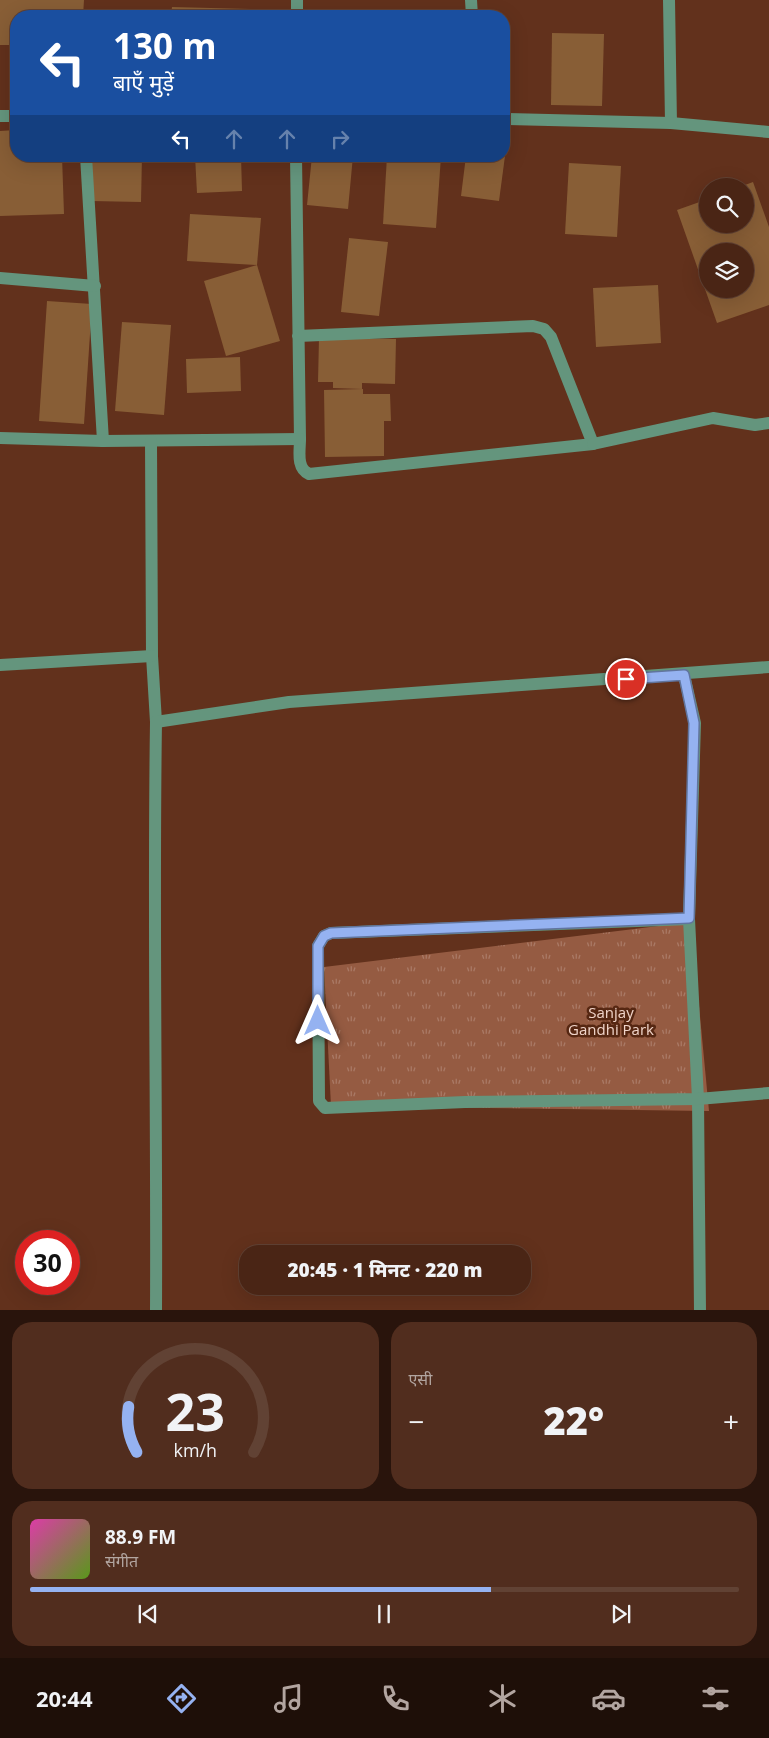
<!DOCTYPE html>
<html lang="hi">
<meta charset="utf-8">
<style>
body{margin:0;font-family:"Open Sans","Noto Sans Devanagari",sans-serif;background:#512d1e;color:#f1f3f6;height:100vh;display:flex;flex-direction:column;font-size:19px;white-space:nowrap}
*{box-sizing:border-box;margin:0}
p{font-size:16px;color:#b2a5a0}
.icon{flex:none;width:28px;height:28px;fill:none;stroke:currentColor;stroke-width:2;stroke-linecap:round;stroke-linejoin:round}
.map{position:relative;height:1310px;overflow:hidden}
.side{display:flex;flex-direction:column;gap:12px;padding:12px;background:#29140c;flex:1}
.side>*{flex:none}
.hud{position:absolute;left:10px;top:10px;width:500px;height:152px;border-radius:20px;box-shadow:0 5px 20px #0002,0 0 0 1px #614234;background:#1a4fa0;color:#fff;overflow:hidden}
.tools{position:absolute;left:699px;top:178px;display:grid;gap:10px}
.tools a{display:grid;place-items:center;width:55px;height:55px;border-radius:50%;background:#4a2515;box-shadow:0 5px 20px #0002,0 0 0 1px #614234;font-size:25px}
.speed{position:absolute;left:15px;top:1230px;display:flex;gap:10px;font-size:25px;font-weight:700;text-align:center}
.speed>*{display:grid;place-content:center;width:65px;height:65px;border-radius:50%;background:#4a2515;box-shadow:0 5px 20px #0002,0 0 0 1px #614234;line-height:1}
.speed .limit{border:8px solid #d22;background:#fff;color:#111}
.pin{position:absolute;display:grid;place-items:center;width:42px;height:42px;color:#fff;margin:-21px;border:2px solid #fff;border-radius:50%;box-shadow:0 1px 5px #0007}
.me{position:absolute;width:55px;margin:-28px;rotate:0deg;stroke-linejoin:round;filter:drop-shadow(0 0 4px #0008)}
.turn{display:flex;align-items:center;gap:18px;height:105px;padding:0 20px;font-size:22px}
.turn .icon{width:65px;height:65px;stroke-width:2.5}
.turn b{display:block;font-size:35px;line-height:42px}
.lanes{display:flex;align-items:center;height:48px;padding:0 20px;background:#0003;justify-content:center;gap:25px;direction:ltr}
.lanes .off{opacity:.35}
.big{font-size:38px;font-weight:800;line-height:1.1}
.side .widget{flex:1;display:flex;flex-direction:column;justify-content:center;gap:8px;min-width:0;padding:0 18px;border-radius:20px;background:#512d1e}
.side .dial{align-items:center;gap:0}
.dial svg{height:130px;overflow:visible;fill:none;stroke:#614234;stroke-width:7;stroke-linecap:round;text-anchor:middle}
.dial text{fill:#f1f3f6;stroke:none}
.song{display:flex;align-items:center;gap:15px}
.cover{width:60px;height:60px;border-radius:8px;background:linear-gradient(135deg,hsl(320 70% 55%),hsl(90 70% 35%))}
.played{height:5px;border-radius:2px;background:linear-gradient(90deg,#95b2f1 65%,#614234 65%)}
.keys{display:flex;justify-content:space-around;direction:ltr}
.heat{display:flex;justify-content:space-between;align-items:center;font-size:28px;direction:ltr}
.side .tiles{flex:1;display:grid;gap:12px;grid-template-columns:1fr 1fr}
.widget:last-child{grid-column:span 2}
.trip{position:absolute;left:239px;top:1245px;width:292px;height:50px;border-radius:20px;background:#4a2515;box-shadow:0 5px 20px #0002,0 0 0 1px #614234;font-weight:800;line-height:50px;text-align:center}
.menu{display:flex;height:80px;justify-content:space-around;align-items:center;background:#1e0f08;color:#b2a5a0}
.menu .icon{width:35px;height:35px}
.menu .on{color:#95b2f1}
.menu b{font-size:22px;color:#f1f3f6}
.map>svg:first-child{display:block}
</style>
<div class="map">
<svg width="769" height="1311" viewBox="0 0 769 1311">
<defs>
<pattern id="grass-tufts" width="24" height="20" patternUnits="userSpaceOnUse" patternTransform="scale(1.25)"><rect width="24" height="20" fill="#955b42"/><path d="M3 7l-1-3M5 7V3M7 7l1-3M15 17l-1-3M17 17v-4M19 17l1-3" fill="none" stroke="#aa7a66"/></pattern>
</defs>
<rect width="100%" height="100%" fill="#62311c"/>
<path fill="url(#grass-tufts)" d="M691 922 709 1111 331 1106 324 967Z"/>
<g fill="#885e36" fill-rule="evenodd">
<path d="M0 0H84L83 16H16V45H0Z"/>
<path d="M172 7 251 9V16H171Z"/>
<path d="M552 33 604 34 602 106 551 105Z"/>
<path d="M16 130V156H62L64 214 0 216V131Z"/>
<path d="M91 156H142L141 202 91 201Z"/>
<path d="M195 156H241L242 191 197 193Z"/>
<path d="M312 156H353L348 209 307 205Z"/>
<path d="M387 156H441L436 228 383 224Z"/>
<path d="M466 156H505L499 201 461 196Z"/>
<path d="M569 163 621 166 617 237 565 234Z"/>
<path d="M753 182 769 227V305L717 323 677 210 708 199V224H745V185ZM708 251H745V289H708Z"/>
<path d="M190 214 261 218 257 265 187 261Z"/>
<path d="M349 238 388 242 379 316 341 312Z"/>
<path d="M257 265 280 341 226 356 204 281Z"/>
<path d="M658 285 661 343 596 347 593 288Z"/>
<path d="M47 301 92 304 84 424 39 421Z"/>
<path d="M122 322 171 325 164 415 115 411Z"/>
<path d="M319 338 396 339 395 384 362 383V389L333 388V382H318Z"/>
<path d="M240 357 241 391 187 393 186 359Z"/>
<path d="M363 389V394H390L391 421H384V456L325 457 324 390Z"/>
</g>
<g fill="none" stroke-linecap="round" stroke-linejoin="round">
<g stroke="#64957d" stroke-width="12">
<path d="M471 0 472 16"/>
<path d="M669 0 671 123"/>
<path d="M297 16V0"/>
<path d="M0 116H16"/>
<path d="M504 119 671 123 769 132"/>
<path d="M86 156 103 441"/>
<path d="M296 156 300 439C300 451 296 468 309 474L593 444 551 337 544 329 533 326 298 336"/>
<path d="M0 278 95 286"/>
<path d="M0 438 103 441 300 439"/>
<path d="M151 441 152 656 156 722"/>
<path d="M593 444 713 418 755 425 769 423"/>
<path d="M0 665 152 656"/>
<path d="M684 675 695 723 689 919 698 1099 700 1311"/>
<path d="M689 919 331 933 324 936 318 946 319 1101 325 1108 465 1102 698 1099 769 1093"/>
<path d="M156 1311C157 1114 153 918 156 722L289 702 769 667"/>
</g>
</g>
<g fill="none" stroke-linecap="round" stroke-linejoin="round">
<defs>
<path id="route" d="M318 1021V946L324 936 331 933 689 918 694 723 684 675 626 679"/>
</defs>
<use href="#route" stroke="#61749d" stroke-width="12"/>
<use href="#route" stroke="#95b2f1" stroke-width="9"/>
</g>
<g text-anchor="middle" stroke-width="5" stroke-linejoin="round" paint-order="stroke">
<g font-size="15" fill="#f1d5ca" stroke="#562712">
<text x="611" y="1018">Sanjay<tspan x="611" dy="17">Gandhi Park</tspan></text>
</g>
</g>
</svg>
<div class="tools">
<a><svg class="icon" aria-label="search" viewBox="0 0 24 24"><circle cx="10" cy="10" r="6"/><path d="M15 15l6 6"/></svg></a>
<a><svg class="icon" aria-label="layers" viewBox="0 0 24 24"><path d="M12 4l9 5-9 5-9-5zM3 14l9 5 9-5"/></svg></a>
</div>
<div class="speed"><div class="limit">30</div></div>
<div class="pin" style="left:626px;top:679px;background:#d93025"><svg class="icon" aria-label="arrive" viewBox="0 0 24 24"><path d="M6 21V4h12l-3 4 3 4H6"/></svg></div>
<svg class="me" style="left:318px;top:1021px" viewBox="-20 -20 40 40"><path d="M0-17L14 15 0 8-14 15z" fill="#95b2f1" stroke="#fff" stroke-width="4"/></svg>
<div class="trip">20:45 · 1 मिनट · 220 m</div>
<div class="hud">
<div class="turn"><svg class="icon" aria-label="left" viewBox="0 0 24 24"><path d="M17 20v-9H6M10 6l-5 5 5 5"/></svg><div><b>130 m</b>बाएँ मुड़ें</div></div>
<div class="lanes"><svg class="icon" aria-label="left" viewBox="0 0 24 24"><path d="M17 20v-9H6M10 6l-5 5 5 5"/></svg><svg class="icon off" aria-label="ahead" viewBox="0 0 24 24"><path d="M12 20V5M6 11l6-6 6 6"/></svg><svg class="icon off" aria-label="ahead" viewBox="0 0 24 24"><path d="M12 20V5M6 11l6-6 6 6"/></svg><svg class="icon off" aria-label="right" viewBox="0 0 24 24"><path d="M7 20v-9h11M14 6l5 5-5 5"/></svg></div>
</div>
</div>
<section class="side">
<div class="tiles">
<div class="widget dial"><svg viewBox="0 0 100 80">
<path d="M14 69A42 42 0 1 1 86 69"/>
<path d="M14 69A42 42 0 0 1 9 41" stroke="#95b2f1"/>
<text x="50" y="56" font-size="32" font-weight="700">23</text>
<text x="50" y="72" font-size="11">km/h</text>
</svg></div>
<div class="widget"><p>एसी</p>
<div class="heat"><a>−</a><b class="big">22°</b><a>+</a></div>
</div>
<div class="widget">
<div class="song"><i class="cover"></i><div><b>88.9 FM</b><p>संगीत</p></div></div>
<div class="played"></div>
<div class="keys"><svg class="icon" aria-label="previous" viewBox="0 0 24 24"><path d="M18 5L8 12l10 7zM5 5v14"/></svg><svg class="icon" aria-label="pause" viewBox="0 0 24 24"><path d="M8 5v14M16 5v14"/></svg><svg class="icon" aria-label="next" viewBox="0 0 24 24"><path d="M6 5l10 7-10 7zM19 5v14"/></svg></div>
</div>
</div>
</section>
<nav class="menu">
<b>20:44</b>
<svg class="icon on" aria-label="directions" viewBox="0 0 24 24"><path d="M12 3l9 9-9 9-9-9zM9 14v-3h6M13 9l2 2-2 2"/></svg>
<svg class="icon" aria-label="music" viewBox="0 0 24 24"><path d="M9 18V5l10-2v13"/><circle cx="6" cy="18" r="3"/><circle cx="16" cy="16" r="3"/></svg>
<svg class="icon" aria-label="phone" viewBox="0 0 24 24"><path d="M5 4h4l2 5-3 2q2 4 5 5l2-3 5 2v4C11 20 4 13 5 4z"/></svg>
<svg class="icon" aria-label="climate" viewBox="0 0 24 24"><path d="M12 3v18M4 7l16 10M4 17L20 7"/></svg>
<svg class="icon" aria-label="car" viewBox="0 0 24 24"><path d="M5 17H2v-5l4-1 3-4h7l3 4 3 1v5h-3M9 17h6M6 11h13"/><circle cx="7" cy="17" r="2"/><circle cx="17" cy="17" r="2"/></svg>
<svg class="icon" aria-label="filters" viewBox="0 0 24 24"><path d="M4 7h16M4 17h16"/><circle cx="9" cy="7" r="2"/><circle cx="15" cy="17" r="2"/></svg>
</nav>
